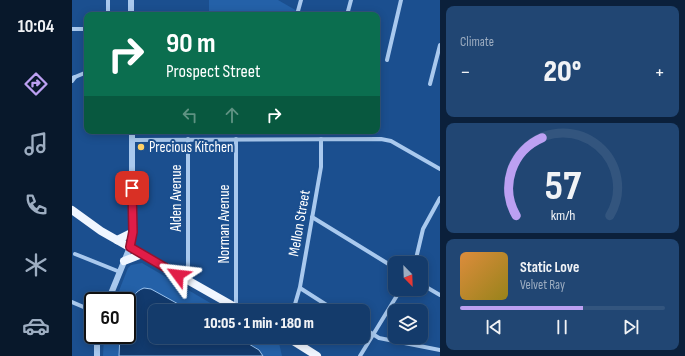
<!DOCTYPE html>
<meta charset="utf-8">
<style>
body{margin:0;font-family:"Sofia Sans Condensed",sans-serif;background:#214673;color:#f1f3f6;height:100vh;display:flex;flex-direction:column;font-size:15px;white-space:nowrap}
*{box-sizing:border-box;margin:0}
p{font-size:13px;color:#9dadc1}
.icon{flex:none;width:22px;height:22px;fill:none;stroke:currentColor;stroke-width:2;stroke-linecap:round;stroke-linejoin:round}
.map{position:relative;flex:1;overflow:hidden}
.panel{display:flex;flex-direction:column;gap:6px;padding:6px;background:#0b203b;width:245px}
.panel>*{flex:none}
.banner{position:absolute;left:12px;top:12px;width:296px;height:122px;border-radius:8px;box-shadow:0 2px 10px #0003,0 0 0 1px #33557e;background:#0b6e4f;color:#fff;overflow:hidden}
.needle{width:26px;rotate:157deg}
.tools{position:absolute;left:316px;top:256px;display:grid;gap:8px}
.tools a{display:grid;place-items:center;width:40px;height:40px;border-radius:8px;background:#143b6b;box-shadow:0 2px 10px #0003,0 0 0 1px #33557e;font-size:20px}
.speed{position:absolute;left:12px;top:292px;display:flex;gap:8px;font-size:20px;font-weight:700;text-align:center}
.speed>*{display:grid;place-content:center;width:52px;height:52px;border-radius:50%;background:#143b6b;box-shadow:0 2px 10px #0003,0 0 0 1px #33557e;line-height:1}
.speed .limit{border:2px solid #111;border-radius:6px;background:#fff;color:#111}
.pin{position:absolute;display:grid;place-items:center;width:34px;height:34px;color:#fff;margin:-17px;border-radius:8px;box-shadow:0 2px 6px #0006}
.me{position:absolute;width:44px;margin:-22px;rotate:300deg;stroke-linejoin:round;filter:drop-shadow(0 0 3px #0008)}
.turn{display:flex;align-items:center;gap:14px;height:84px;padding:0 16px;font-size:18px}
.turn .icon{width:52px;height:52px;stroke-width:2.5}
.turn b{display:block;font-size:28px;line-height:34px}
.lanes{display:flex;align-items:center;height:38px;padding:0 16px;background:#0003;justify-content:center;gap:20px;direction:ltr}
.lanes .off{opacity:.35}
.big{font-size:30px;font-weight:800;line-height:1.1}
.panel .card{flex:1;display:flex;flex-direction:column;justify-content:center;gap:6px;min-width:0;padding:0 14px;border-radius:8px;background:#214673}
.panel .dial{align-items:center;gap:0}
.dial svg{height:104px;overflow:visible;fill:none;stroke:#33557e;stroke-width:7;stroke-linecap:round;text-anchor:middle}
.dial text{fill:#f1f3f6;stroke:none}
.song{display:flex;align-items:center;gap:12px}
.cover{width:48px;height:48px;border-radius:6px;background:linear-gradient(135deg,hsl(30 70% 55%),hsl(50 70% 35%))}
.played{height:4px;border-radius:2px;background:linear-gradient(90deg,#bca0f2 60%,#33557e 60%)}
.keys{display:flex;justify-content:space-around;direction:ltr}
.heat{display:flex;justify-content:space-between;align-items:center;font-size:22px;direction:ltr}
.trip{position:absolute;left:76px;top:304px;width:222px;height:40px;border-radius:8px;background:#143b6b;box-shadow:0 2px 10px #0003,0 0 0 1px #33557e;font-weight:800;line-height:40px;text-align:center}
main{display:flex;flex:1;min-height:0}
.tabs{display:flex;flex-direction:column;width:72px;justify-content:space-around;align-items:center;background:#08182b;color:#9dadc1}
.tabs .icon{width:28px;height:28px}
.tabs .active{color:#bca0f2}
.tabs b{font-size:18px;color:#f1f3f6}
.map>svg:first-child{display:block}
</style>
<main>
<nav class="tabs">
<b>10:04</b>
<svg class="icon active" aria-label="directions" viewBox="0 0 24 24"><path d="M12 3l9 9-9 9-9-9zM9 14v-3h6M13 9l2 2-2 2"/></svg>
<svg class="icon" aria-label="music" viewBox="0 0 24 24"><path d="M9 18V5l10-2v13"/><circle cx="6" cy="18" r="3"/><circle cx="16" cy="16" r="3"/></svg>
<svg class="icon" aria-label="phone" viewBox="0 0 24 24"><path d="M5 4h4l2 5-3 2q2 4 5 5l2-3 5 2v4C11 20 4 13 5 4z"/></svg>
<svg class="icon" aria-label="climate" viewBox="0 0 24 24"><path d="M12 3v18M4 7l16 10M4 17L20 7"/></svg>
<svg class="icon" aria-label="car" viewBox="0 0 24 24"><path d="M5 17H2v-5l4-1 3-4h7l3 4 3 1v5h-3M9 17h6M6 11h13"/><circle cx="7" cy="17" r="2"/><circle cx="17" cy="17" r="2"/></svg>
</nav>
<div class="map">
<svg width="368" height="356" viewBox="0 0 368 356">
<rect width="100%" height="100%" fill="#1b4f8f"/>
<g fill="#2461a8">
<path d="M137 0H206L232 15H137Z"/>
<path d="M70 263 152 311H119L76 288C60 294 61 299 55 315V301H43L56 268 59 265Z"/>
<path d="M32 335H48L47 356H31Z"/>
<path d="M165 337H196L207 343 210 356H191L187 350Z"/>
</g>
<path fill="#123a6d" stroke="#9cc4f0" d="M72 288 79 289 119 311H83V337H165L187 350 191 356H47L48 335H55C55 320 54 294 72 288Z"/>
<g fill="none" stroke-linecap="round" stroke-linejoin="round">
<g stroke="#a9c9ee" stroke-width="4">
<path d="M36 0V15"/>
<path d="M226 11 229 0"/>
<path d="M275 15 279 0"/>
<path d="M0 29H15"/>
<path d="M315 60 329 0"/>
<path d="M3 77 15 72"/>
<path d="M0 78 3 77 0 81"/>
<path d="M358 84 368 45"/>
<path d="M116 139V280"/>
<path d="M60 140 309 139 319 141 368 169"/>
<path d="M240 217 323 268"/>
<path d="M3 254 48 272"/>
<path d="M343 263 351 229 368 198"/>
<path d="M349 284 368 295"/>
<path d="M228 288 264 311"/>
<path d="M0 302 21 311"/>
<path d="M164 307V139"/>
<path d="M221 311 228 287 249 167V139"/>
<path d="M291 328 307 338 368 350"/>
<path d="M288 356 329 289"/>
</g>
<g stroke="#a9c9ee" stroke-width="6">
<path d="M59 0V15"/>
<path d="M36 301 58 247 60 236V131"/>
<path d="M25 356V335"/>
</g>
<g stroke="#f0f6ff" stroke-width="8">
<path d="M0 210 29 231 170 311"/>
<path d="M45 240 61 232"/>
<path d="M52 261 70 254"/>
<path d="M215 337 245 356"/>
</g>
</g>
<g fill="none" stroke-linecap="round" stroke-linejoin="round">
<defs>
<path id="route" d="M60 188 61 232 58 247 106 275"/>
</defs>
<use href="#route" stroke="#92132f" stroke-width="10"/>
<use href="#route" stroke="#e11d48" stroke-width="7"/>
</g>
<circle fill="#ffd166" stroke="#1b4f8f" stroke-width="1.5" cx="69" cy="147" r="4"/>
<g text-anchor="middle" stroke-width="4" stroke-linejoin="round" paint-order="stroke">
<g font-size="15" fill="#fff" stroke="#1b4f8f" text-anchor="start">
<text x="77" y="152">Precious Kitchen</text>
</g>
<g font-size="15" fill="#fff" stroke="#1b4f8f">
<text transform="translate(104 198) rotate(-90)" y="5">Alden Avenue</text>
<text transform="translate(227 223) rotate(-80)" y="5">Mellon Street</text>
<text transform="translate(152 224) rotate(-90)" y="5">Norman Avenue</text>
</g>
</g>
</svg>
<div class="tools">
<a><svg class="needle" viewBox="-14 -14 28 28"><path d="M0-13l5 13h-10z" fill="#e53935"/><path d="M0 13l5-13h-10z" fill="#9dadc1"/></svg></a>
<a><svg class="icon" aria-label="layers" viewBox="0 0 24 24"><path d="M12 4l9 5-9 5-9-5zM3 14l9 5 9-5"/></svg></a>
</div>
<div class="speed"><div class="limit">60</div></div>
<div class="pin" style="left:60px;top:188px;background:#d93025"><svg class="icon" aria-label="arrive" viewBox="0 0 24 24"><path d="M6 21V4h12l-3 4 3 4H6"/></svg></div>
<svg class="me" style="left:106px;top:275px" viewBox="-20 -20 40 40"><path d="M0-17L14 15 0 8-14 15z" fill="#e11d48" stroke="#fff" stroke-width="4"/></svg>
<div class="trip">10:05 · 1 min · 180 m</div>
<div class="banner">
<div class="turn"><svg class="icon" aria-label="right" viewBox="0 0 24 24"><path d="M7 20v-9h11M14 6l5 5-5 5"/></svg><div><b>90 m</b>Prospect Street</div></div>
<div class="lanes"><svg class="icon off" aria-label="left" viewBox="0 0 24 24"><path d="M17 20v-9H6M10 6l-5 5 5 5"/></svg><svg class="icon off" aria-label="ahead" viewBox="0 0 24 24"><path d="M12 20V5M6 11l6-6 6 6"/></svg><svg class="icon" aria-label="right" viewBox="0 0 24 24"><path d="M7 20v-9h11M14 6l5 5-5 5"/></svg></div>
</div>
</div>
<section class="panel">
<div class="card"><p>Climate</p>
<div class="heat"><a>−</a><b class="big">20°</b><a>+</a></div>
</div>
<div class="card dial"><svg viewBox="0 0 100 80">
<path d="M14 69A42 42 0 1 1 86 69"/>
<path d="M14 69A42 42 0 0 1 34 9" stroke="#bca0f2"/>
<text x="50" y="56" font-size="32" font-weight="700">57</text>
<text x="50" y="72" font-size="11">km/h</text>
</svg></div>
<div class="card">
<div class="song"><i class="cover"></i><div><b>Static Love</b><p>Velvet Ray</p></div></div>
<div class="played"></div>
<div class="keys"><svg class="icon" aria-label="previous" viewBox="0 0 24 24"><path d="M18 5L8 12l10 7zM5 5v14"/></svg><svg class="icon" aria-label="pause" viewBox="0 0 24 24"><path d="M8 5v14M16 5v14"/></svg><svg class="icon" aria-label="next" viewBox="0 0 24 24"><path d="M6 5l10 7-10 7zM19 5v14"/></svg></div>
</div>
</section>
</main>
